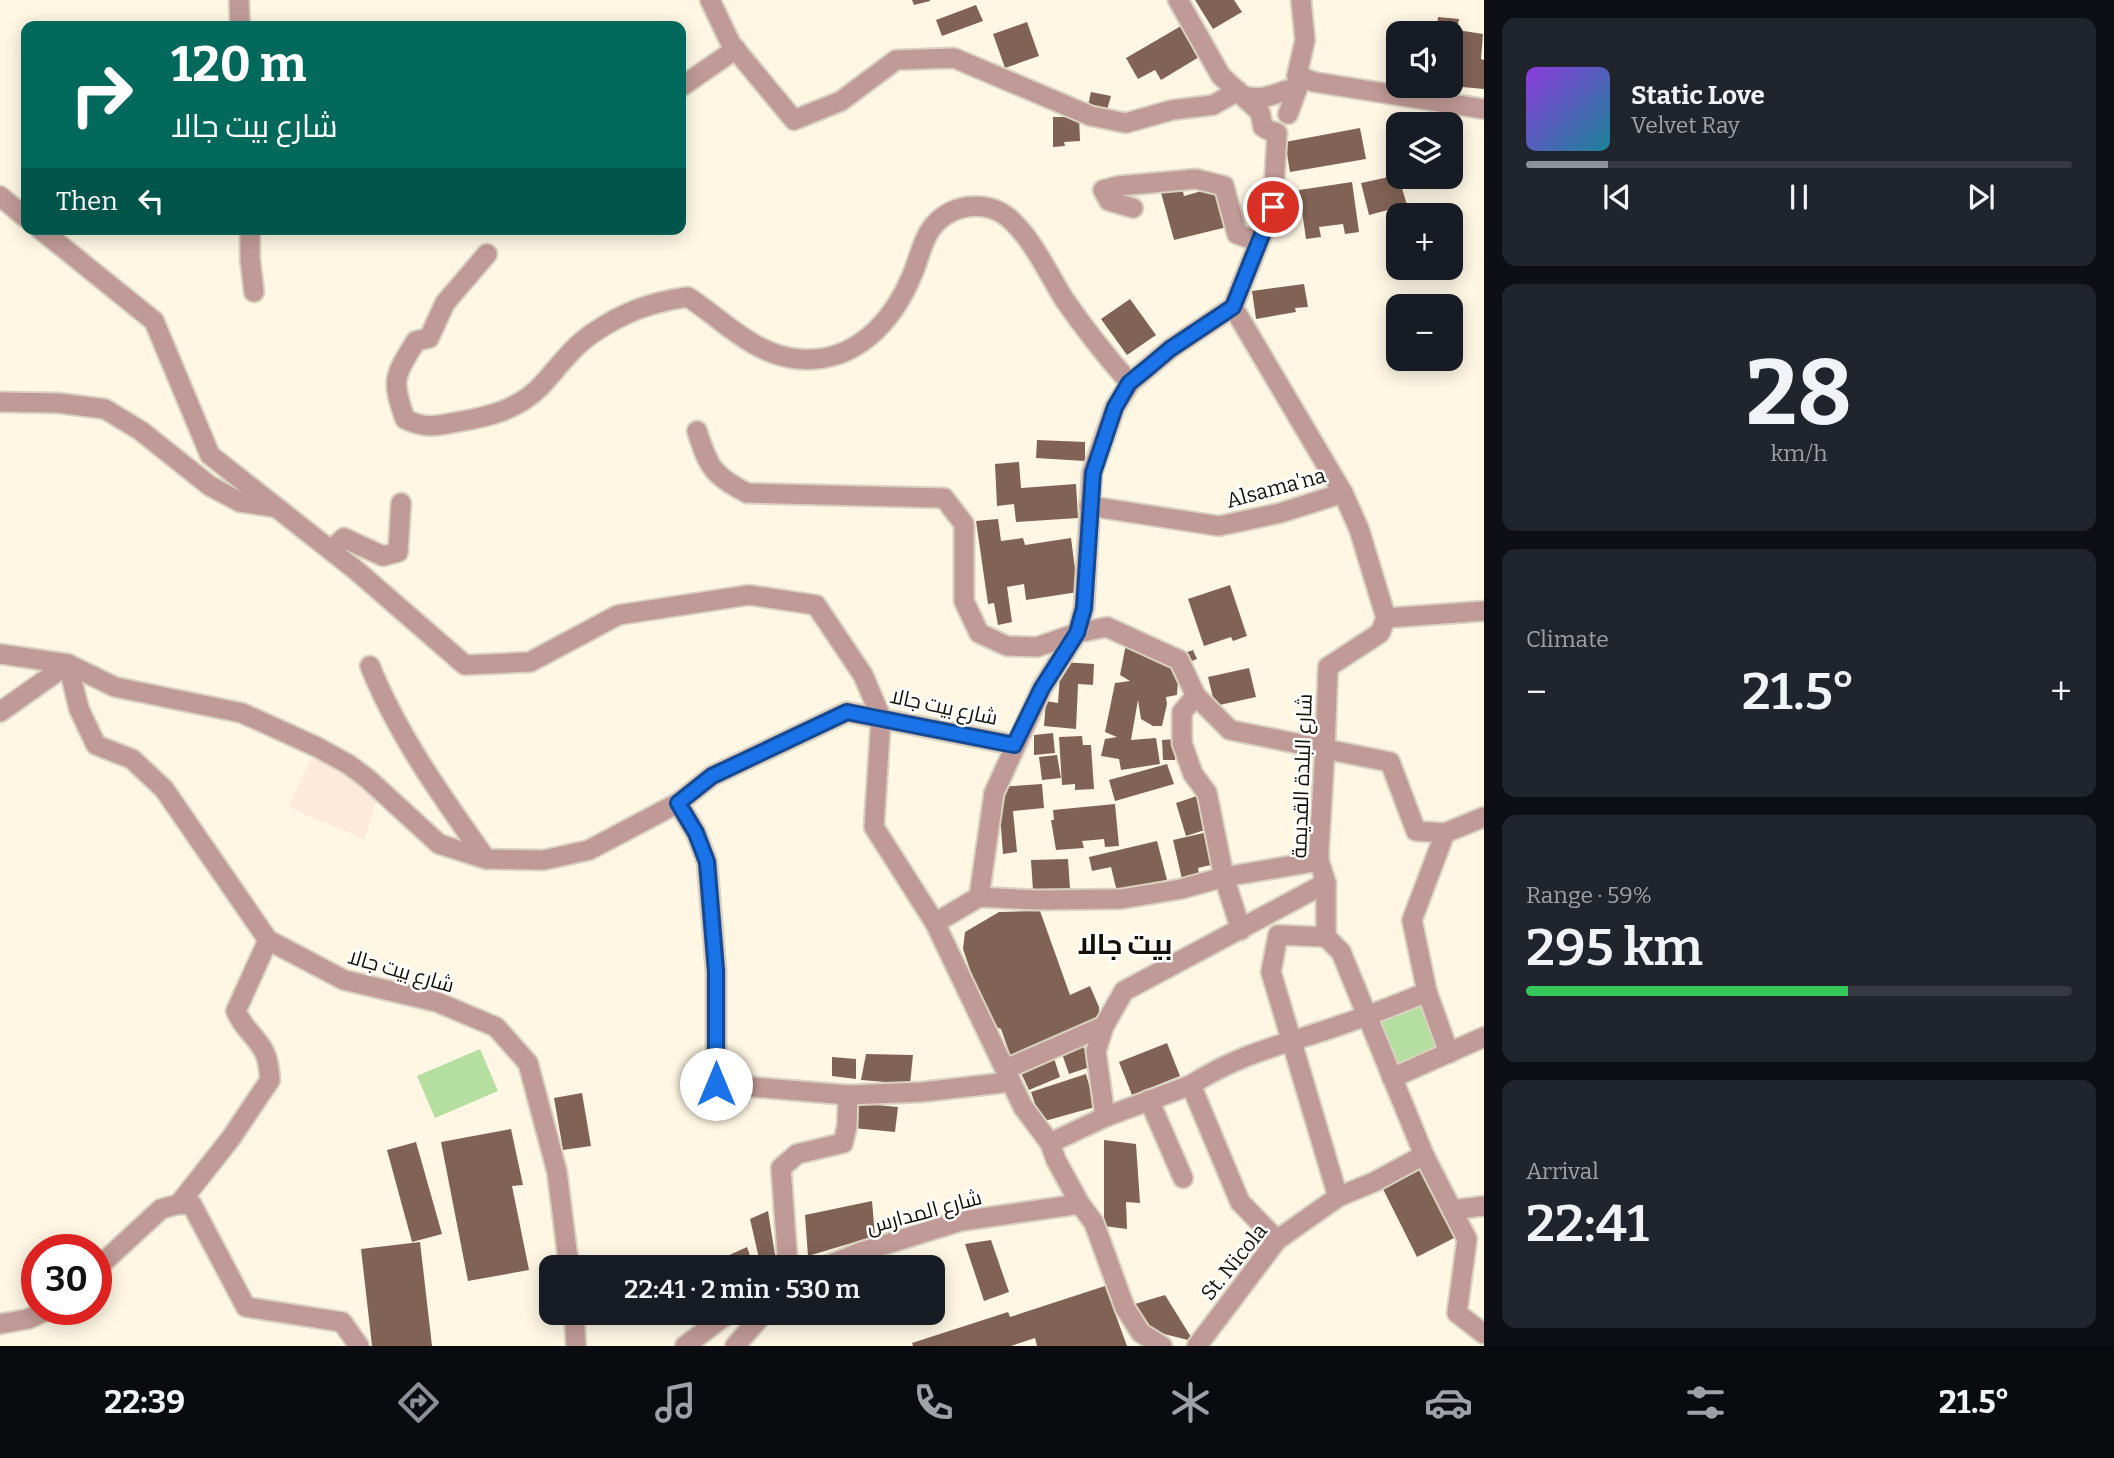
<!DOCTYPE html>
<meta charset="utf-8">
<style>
body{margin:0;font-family:Bitter,Cairo,serif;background:#20242c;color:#f1f3f6;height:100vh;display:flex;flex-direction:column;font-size:26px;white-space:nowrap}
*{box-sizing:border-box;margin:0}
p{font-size:23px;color:#9ea1a6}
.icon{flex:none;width:38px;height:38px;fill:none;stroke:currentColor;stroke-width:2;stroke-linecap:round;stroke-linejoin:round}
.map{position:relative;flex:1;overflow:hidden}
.side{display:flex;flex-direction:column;gap:18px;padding:18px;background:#0d0f14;width:630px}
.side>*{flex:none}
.banner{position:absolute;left:21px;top:21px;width:665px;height:214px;border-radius:14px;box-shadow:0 4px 18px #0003;background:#00695c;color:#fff;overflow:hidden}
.tools{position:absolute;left:1386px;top:21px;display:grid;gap:14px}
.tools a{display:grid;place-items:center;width:77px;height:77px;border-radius:14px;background:#171b24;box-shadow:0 4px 18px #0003;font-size:35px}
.speed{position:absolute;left:21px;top:1234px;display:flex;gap:14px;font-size:35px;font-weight:700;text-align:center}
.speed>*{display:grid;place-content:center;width:91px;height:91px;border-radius:50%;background:#171b24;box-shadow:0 4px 18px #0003;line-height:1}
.speed .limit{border:10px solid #d22;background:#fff;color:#111}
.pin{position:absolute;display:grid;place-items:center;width:60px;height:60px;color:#fff;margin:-30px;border:4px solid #fff;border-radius:50%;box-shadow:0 2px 7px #0007}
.me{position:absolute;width:77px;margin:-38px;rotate:0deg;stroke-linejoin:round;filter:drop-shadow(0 0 5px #0008)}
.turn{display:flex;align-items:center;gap:24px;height:147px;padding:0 35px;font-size:32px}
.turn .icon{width:91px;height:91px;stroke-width:2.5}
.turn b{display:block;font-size:49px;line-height:60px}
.then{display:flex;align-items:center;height:66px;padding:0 35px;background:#0003;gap:14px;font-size:26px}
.big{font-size:52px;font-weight:600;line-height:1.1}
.side .widget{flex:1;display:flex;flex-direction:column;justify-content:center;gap:10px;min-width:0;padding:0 24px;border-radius:14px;background:#20242c}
.side .dial{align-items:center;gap:0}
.dial b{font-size:91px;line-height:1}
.song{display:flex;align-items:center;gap:21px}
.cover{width:84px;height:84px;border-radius:10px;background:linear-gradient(135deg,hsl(270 70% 55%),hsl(190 70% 35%))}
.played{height:7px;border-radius:4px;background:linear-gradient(90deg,#8c9099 15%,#363941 15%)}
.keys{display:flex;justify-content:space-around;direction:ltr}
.heat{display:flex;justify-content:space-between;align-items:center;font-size:38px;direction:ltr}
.charge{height:10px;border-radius:5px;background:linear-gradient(90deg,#34c759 59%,#363941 0)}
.trip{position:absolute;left:539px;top:1255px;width:406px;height:70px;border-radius:14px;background:#171b24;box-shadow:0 4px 18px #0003;font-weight:600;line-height:70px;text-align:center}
.tabs{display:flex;height:112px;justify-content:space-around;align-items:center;background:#090b0e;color:#9ea1a6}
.tabs .icon{width:49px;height:49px}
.tabs .selected{color:#8c9099}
.tabs b{font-size:32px;color:#f1f3f6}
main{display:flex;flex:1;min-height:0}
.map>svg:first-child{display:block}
</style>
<main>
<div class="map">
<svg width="1484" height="1346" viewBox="0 0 1484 1346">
<rect width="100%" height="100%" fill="#fff7e4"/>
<path fill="#fdeada" d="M317 747 378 791 365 840 288 807Z"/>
<g fill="#b4dfa0">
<path d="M1427 992 1449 1053 1392 1078 1368 1016Z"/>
<path d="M480 1049 498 1091 435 1118 417 1076Z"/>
</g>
<g fill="#816356">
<path d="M912 0H930V1L914 5Z"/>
<path d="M1195 0H1234L1242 12 1213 29Z"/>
<path d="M976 5 983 21 942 36 936 20Z"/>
<path d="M1438 17 1459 19 1457 30 1483 34 1481 59 1484 60V89L1451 86V33H1436Z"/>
<path d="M1027 22 1039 56 1005 68 993 34Z"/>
<path d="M1181 26 1199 57 1161 80 1155 70 1138 79 1126 58Z"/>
<path d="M1091 92 1111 96 1107 110 1088 106Z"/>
<path d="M1053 117H1079L1080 141 1064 142 1065 146 1053 147Z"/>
<path d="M1360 128 1366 159 1290 172 1285 142Z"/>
<path d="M1398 175 1407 205 1369 215 1361 183Z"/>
<path d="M1352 182 1359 232 1345 234 1343 224 1319 227 1321 237 1306 239 1299 190Z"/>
<path d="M1181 183 1184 196 1216 187 1227 227 1174 240 1160 189Z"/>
<path d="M1304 284 1308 307 1295 308 1296 312 1256 319 1252 291Z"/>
<path d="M1130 299 1156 335 1127 355 1101 319Z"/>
<path d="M1037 440 1085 442V461L1036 458Z"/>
<path d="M1019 462 1021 488 1076 484 1078 518 1016 522 1014 504 997 506 995 464Z"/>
<path d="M998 519 1001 541 1023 538 1025 545 1071 538 1078 592 1026 600 1024 584 1007 587 1012 622 998 625 994 603 988 604 976 521Z"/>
<path d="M1230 585 1247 636 1233 641 1231 637 1204 646 1188 599Z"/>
<path d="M1126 644 1137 646 1138 652 1158 662 1171 664 1178 680 1177 695 1166 697 1167 704 1162 726H1153L1141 719 1138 700 1131 740 1156 738 1160 764 1121 770 1119 759 1101 756 1105 739 1117 737 1105 732 1115 683 1130 681 1120 675Z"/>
<path d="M1193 650 1197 659 1189 662 1185 653Z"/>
<path d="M1061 662 1094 664 1093 685 1078 684 1076 729 1044 726 1046 701 1058 703Z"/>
<path d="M1249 668 1256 697 1215 706 1208 677Z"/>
<path d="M1053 733 1055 753 1034 755V735Z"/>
<path d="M1082 736 1083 745H1091L1094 789 1075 790V784L1062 785 1059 737Z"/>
<path d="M1175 739V760H1163L1162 740Z"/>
<path d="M1057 755 1061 778 1042 780 1039 757Z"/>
<path d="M1167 764 1174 784 1115 801 1109 780Z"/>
<path d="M1042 784 1044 808 1013 811 1017 852 1003 854 998 787Z"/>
<path d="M1200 795 1211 828 1186 836 1176 803Z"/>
<path d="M1115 804 1119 846 1105 847 1104 839 1082 841 1084 848 1056 850 1051 820H1054L1053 810Z"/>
<path d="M1208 832 1215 864 1198 868 1199 875 1182 879 1173 840Z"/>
<path d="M1157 841 1167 880 1117 892 1111 867 1092 871 1089 857Z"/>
<path d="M1068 859 1070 889 1033 891 1031 860Z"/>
<path d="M1040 911 1070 995 1090 986 1099 1007V1022L1012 1060 1001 1029 994 1026 975 984 963 949 965 932 999 912Z"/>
<path d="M1167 1043 1180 1076 1132 1095 1119 1062Z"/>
<path d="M1083 1044 1090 1067 1069 1074 1061 1051Z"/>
<path d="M866 1054 913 1055 910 1084 861 1080Z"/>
<path d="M1053 1055 1060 1077 1029 1090 1021 1073Z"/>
<path d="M832 1057 856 1059V1079L832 1076Z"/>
<path d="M1086 1074 1095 1107 1041 1122 1031 1092Z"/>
<path d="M582 1093 591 1146 563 1150 554 1098Z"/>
<path d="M856 1103 898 1107 895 1132 853 1128Z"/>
<path d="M511 1129 523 1185 512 1186 529 1270 468 1281 441 1142Z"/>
<path d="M1104 1140 1136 1144 1140 1203 1126 1202 1127 1229 1104 1226Z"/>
<path d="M416 1142 442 1234 412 1242 387 1150Z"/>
<path d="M1424 1168 1458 1236 1417 1257 1383 1189Z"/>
<path d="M872 1201 875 1236 808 1256 805 1215Z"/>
<path d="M768 1211 777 1267H761L750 1219Z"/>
<path d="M991 1240 1009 1292 984 1301 965 1244Z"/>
<path d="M420 1242 432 1346H372L361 1249Z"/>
<path d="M747 1247 754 1267H727L725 1257Z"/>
<path d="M1105 1286 1127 1346H1037L1035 1338 1011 1346H913L912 1343 1008 1312 1010 1317Z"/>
<path d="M1165 1295 1191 1337 1188 1340 1144 1329 1135 1304Z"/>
</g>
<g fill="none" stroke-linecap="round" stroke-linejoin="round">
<defs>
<g id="minor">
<path d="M239 0 240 26"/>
<path d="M710 0 731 44 794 120 841 101 896 60 954 58 1091 116 1126 123 1172 110 1213 105 1238 91"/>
<path d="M1178 0 1221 76 1260 112 1263 127 1268 130 1277 133"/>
<path d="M1297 75 1314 82 1484 109"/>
<path d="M681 87 736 49"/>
<path d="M1243 96C1260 100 1271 96 1287 90"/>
<path d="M1288 114 1298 87 1297 75 1305 40 1301 0"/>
<path d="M0 196 26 218"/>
<path d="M1133 208 1109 201 1103 190 1118 186 1196 179 1224 186 1237 234 1259 242"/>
<path d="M40 229 154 321 210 455 357 571 465 665 530 662 618 615 749 595 816 605 863 675 881 717 874 827 935 923"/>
<path d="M250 229V259L254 292"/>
<path d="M487 254 445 303 429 338 416 341C394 377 391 379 405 419 425 429 436 426 457 422 488 417 517 410 540 387 557 369 572 347 593 333 624 312 651 302 688 297 723 320 754 355 798 359 855 364 893 322 913 273 919 259 922 241 931 229 949 204 986 198 1010 219 1033 240 1048 273 1064 299 1084 328 1106 356 1130 383"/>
<path d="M0 402 58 403 105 409 141 431 210 486 240 502 274 507"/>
<path d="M697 431C708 466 713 476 747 493L944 498 964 524V601L979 633 1007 646 1037 647 1077 633 1107 627 1179 660 1196 696 1230 730 1390 762 1416 831 1445 833 1412 920 1427 992 1449 1053"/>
<path d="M1343 493 1359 529 1386 618 1484 611"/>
<path d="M1089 506 1219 526 1280 513 1343 493 1233 307"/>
<path d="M331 550 344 538 383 556 398 552 401 503"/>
<path d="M0 654 68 664 115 687 242 713 317 747 348 764 368 779 439 844 486 859 544 860 589 850 678 803 712 776 847 712 1015 745"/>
<path d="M370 666C398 736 443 798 486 859"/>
<path d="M1196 696 1182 712V743L1193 774 1207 793 1224 877 1241 930"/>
<path d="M0 712 68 664 79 709 96 745 132 759 164 789 268 940 344 980 437 1002 496 1027 528 1063 557 1172 569 1267"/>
<path d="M678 803 696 833 707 862 716 971V1084L848 1095 922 1092 1010 1082"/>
<path d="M1445 833 1484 817"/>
<path d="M979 897 1036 900 1121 899 1181 889 1224 877 1319 861"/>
<path d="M1326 937 1341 952 1424 1155 1467 1239 1457 1313 1484 1334"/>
<path d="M1006 1069 1104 1026"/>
<path d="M1392 1078 1484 1037"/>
<path d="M1149 1100 1183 1178"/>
<path d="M1105 1117 1096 1051 1104 1026 1124 991 1326 883"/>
<path d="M1050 1143 1105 1117 1191 1085"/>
<path d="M1338 1197 1271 972 1278 935 1326 937V883L1319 861V848L1325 749 1328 667 1380 633 1386 618"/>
<path d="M179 1204 231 1138 270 1080C269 1068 268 1055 260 1045 252 1033 242 1026 236 1011L268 940"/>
<path d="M1452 1210 1484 1206"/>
<path d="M1277 1240 1240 1202 1191 1085C1234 1057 1273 1047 1320 1032 1357 1020 1391 1007 1427 992"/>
<path d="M788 1267 781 1168 797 1154 843 1143 847 1126 848 1095"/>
<path d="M824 1267 861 1252 961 1221 1080 1204"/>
<path d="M96 1269 161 1209 179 1204 192 1205 246 1307 342 1322 359 1346"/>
<path d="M574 1312 576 1346"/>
<path d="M0 1324 28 1319 50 1309"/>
<path d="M685 1346 730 1312"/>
<path d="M735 1346 765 1312"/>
<path d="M1162 1346 1141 1333 1125 1308 1094 1223 1080 1204 1056 1160 1050 1143 1023 1107 935 923 979 897 994 793 1042 688 1077 633 1084 608 1092 473 1115 407 1130 383 1170 349 1233 307 1273 207 1277 133"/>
<path d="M1197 1346 1277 1240 1338 1197 1374 1182 1424 1155"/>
</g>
</defs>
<use href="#minor" stroke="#dad2c0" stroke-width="23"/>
<use href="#minor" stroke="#c09a96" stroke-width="19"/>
</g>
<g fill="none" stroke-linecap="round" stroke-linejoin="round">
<defs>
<path id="route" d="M716 1084V971L707 862 696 833 678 803 712 776 847 712 1014 745 1042 688 1077 633 1084 608 1093 473 1115 407 1129 383 1150 366 1170 349 1233 307 1273 207"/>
</defs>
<use href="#route" stroke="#114b97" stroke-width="18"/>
<use href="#route" stroke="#1a73e8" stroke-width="12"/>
</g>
<g text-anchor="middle" stroke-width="5" stroke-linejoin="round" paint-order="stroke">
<g font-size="21" fill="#151106" stroke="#fff">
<text transform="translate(1276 488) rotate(-15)" y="7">Alsama'na</text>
<text transform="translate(944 707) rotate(12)" y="7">شارع بيت جالا</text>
<text transform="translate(1302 776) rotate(-88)" y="7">شارع البلدة القديمة</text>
<text transform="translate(401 971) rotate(16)" y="7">شارع بيت جالا</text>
<text transform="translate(924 1212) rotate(-15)" y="7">شارع المدارس</text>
<text transform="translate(1234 1262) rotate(-51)" y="7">St. Nicola</text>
</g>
<g font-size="28" font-weight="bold" fill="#151106" stroke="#fff">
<text x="1125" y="954">بيت جالا</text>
</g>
</g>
</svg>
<div class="tools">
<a><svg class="icon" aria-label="sound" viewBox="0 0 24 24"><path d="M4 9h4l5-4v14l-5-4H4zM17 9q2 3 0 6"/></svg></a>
<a><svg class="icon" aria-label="layers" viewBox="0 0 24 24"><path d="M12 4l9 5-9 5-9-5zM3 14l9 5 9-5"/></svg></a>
<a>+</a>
<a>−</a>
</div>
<div class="speed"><div class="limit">30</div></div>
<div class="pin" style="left:1273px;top:207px;background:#d93025"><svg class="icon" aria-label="arrive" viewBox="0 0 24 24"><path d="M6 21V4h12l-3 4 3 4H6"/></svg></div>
<svg class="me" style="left:716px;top:1084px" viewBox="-20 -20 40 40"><circle r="19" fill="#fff"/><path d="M0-13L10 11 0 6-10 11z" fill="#1a73e8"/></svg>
<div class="trip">22:41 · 2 min · 530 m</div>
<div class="banner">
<div class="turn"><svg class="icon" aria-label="right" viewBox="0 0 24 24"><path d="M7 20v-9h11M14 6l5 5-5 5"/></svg><div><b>120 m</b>شارع بيت جالا</div></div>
<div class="then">Then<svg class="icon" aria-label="left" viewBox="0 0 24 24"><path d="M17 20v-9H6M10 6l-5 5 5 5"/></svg></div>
</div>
</div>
<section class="side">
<div class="widget">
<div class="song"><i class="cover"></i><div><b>Static Love</b><p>Velvet Ray</p></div></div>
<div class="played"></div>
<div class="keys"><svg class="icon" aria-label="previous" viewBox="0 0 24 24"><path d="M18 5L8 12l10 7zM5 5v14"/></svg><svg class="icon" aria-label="pause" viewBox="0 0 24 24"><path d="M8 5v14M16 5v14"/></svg><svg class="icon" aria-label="next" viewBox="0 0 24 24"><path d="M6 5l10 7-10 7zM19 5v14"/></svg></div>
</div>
<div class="widget dial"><b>28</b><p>km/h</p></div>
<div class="widget"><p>Climate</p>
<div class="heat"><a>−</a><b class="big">21.5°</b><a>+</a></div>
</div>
<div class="widget"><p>Range · 59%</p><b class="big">295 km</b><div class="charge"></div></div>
<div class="widget"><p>Arrival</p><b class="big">22:41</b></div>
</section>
</main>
<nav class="tabs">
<b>22:39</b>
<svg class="icon selected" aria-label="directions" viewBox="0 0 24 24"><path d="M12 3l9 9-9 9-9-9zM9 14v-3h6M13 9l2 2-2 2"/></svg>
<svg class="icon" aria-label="music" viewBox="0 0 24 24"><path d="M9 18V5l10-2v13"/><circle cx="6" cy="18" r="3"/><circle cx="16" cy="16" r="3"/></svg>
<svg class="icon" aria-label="phone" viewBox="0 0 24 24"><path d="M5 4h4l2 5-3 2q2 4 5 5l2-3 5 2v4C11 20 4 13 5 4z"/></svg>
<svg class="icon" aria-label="climate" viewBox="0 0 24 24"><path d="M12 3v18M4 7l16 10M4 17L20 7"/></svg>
<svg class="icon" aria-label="car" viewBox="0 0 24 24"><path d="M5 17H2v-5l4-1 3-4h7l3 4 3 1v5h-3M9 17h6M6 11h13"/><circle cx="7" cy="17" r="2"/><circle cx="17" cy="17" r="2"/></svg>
<svg class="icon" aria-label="filters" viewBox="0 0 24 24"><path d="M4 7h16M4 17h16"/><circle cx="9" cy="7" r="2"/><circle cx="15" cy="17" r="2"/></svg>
<b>21.5°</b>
</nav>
